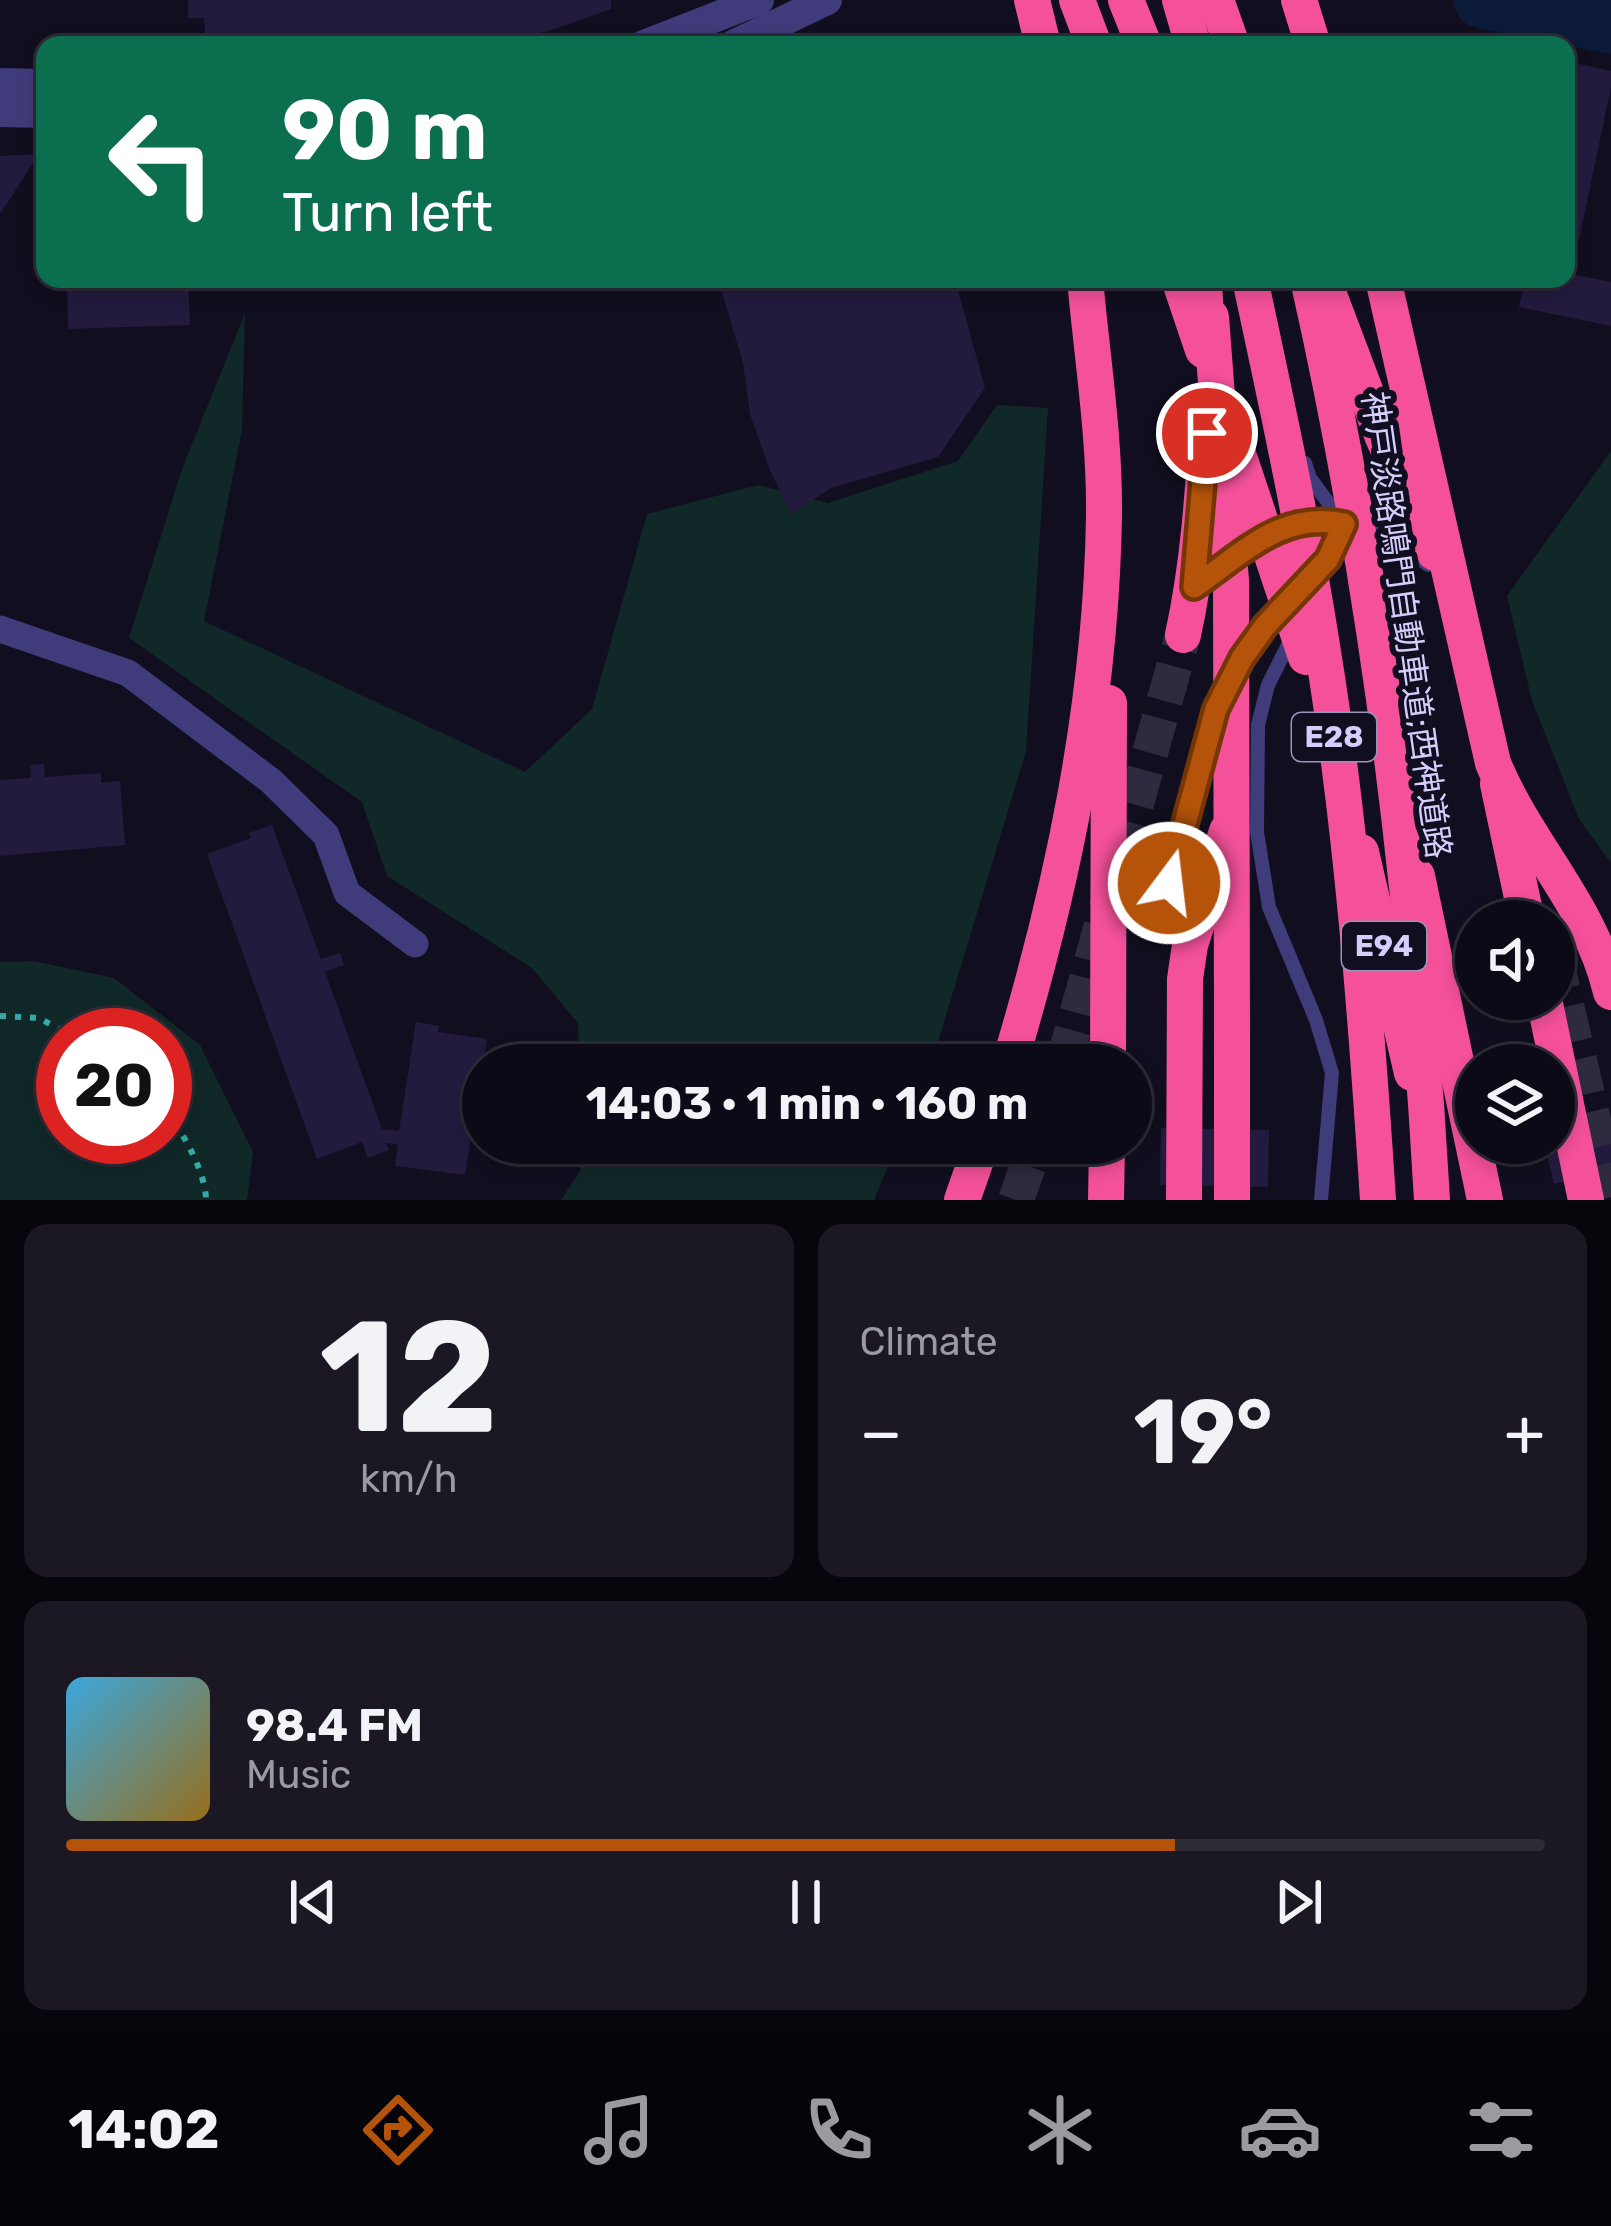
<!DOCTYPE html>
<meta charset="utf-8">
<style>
body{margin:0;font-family:Rubik,"Noto Sans JP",sans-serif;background:#1b1824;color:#f1f3f6;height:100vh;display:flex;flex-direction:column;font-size:45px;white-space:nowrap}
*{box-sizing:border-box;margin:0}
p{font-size:39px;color:#9a9aa1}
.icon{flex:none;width:66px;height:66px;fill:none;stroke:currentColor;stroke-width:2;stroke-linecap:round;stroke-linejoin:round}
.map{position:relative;height:1200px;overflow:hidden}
.details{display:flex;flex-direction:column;gap:24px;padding:24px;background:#07060d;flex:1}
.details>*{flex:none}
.top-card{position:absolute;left:36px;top:36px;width:1539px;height:252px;border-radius:24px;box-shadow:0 6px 18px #0003,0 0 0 3px #2d2b36;background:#0b6e4f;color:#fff;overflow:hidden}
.controls{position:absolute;left:1455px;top:900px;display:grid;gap:24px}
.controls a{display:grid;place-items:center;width:120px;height:120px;border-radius:50%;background:#0d0a17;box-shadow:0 6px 18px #0003,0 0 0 3px #2d2b36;font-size:60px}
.speed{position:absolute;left:36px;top:1008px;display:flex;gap:24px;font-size:60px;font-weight:700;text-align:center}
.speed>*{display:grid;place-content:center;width:156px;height:156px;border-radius:50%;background:#0d0a17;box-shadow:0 6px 18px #0003,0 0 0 3px #2d2b36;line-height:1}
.speed .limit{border:18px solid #d22;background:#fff;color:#111}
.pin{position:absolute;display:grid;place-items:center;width:102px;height:102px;color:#fff;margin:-51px;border:6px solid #fff;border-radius:50%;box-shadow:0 3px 12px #0007}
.me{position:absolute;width:132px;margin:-66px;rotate:15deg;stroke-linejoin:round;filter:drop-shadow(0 0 9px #0008)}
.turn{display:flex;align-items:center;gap:42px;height:252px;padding:0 48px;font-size:54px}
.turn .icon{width:156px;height:156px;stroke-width:2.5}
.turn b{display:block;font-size:84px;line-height:102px}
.big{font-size:90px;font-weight:700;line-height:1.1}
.details .tile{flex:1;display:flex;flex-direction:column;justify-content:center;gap:18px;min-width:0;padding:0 42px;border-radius:24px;background:#1b1824}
.details .dial{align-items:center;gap:0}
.dial b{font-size:156px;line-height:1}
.song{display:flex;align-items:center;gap:36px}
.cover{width:144px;height:144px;border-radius:18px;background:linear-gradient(135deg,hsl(200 70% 55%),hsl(40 70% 35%))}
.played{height:12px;border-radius:6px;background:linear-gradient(90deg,#b45309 75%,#2d2b36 75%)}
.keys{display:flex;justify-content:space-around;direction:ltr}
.heat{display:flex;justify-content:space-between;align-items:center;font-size:66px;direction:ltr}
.details .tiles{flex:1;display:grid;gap:24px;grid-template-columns:1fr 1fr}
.tile:last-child{grid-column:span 2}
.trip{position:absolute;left:462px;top:1044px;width:690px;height:120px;border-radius:60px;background:#0d0a17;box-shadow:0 6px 18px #0003,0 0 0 3px #2d2b36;font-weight:700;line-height:120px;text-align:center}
.tabs{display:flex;height:192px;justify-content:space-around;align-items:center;background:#050409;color:#9a9aa1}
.tabs .icon{width:84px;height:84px}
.tabs .current{color:#b45309}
.tabs b{font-size:54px;color:#f1f3f6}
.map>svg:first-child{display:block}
</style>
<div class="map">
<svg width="1611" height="1200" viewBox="0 0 1611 1200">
<rect width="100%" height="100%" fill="#110e1f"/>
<g fill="#112828" fill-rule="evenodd">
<path d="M245 313 242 430 204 621 525 772 592 709 647 514 758 485 828 503 958 461 997 405 1048 408 1026 751 931 1065H579L578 1023 532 968 387 876 362 802 129 638 182 469Z"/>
<path d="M1611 451V863L1579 819 1532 701 1507 596Z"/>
<path d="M33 961 114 978 200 1045 253 1152 247 1200H0V962ZM165 1035V1137H63V1035Z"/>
<path d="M580 1143H898L874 1200H561L580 1171Z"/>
</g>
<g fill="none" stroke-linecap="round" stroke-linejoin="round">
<path stroke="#0c1b39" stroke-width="57" d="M1482 0 1611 25"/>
</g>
<g fill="#231b3e">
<path d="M188 0H611V9L549 31 478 45H206L204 18H188Z"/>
<path d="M1566 61 1611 71V87L1579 240 1566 238Z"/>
<path d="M39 154 0 214V156Z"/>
<path d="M1566 273 1611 282V326L1519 307 1525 279H1566Z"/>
<path d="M67 279H188L190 325 68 329Z"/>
<path d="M718 279H955L985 388 938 457 831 488 791 514 769 468 750 414 743 363Z"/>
<path d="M44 764 45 777 101 773V783L120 781 125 845 0 856V780L31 778 30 765Z"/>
<path d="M272 825 321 959 340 953 344 965 325 972 382 1129 399 1131 416 1022 439 1026 438 1032 487 1039 465 1175 395 1166 398 1144 386 1143 389 1150 368 1158 362 1142 317 1159 207 854 251 838 249 833Z"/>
<path d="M1611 1117V1171L1554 1184 1544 1143H1554V1129Z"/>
<path d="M1161 1128 1269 1130 1268 1187 1160 1185Z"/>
</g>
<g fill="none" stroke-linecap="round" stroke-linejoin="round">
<g stroke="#2e2b40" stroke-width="36" stroke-dasharray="36 18" stroke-linecap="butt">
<path d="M1554 954 1611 1197"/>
<path d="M1063 1065 1183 635"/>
<path d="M1016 1200 1036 1143"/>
</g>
<g stroke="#35a9a6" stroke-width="6" stroke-dasharray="6 9" stroke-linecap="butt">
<path d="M0 1016 39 1018 70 1035"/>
<path d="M165 1112C183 1130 206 1174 206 1200"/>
</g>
<g stroke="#403c7b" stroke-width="14">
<path d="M1305 463 1310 478 1344 524"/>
<path d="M1305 520C1345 517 1398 538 1428 565"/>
<path d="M1313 575 1328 559 1345 517"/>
<path d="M1292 637 1268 685 1258 725 1257 832 1269 907 1316 1020 1332 1073 1321 1200"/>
<path d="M1240 662 1286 604"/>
<path d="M1169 883 1219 703"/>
</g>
<path stroke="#403c7b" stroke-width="27" d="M0 629 128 673 271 781 326 835 347 893 415 944"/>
<g stroke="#403c7b" stroke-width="30">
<path d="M644 45 759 0"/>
<path d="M733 45 827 0"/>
<path d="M0 83 45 84"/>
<path d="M0 112 45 113"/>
</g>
<g stroke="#f4519a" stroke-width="36">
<path d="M1032 0 1043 45"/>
<path d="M1077 0 1094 45"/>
<path d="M1126 0 1144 45"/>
<path d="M1180 0 1193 45"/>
<path d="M1216 0 1232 45"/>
<path d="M1299 0 1313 45"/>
<path d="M1204 279 1207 346"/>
<path d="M1323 279 1382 435 1435 553"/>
<path d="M1183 635C1198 566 1203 496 1207 425"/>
<path d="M1498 784 1527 921"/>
<path d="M1361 852 1412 1073"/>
<path d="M1417 876 1485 1200"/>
<path d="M1544 999 1586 1200"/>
<path d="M1232 1018V1200"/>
<path d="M1009 1065C1063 886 1101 704 1104 516 1105 438 1092 357 1085 279"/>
<path d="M1108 1065 1109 703"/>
<path d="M962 1200 982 1143"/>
<path d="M1106 1200 1107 1143"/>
<path d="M1184 1200 1185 979 1190 945 1227 831"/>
</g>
<g stroke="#f4519a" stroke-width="36">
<path d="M1179 279 1203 350"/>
<path d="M1250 279C1276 401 1303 523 1322 646 1352 829 1366 1015 1378 1200"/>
<path d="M1308 279C1376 581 1415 891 1432 1200"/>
<path d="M1383 279 1493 763C1526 844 1591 906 1611 992"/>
<path d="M1211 317 1231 581 1232 1018"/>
<path d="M1236 448 1306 657"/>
</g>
</g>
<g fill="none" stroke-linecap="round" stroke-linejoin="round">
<defs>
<path id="route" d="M1169 883 1216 709 1242 658 1265 626 1328 559 1344 524C1283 510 1242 554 1194 587L1207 433"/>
</defs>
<use href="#route" stroke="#753606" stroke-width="30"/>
<use href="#route" stroke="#b45309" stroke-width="21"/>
</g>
<g text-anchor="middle" stroke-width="12" stroke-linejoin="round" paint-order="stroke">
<g fill="#110e1f" stroke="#9a94ba" stroke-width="3">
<rect x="1292" y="713" width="84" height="48" rx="9"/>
<rect x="1342" y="922" width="84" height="48" rx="9"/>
</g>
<g font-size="30" font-weight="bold" fill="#d5cefc">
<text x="1334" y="747">E28</text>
<text x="1384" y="956">E94</text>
</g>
<g font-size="33" fill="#d5cefc" stroke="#110e1f">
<text transform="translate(1407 625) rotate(82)" y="12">神戸淡路鳴門自動車道;西神道路</text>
</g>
</g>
</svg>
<div class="controls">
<a><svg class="icon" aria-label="sound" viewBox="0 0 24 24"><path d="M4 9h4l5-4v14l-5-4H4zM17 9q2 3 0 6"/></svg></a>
<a><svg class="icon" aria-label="layers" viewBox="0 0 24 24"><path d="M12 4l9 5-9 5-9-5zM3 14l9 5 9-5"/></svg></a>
</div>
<div class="speed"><div class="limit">20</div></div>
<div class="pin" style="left:1207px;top:433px;background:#d93025"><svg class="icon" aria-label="arrive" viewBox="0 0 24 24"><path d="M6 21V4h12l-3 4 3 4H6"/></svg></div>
<svg class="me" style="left:1169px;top:883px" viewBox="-20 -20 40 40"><circle r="17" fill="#b45309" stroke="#fff" stroke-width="3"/><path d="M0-11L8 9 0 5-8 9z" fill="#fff"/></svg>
<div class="trip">14:03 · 1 min · 160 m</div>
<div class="top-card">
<div class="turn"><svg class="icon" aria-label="left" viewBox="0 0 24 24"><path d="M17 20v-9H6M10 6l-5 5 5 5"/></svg><div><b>90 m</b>Turn left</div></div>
</div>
</div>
<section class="details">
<div class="tiles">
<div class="tile dial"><b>12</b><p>km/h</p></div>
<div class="tile"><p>Climate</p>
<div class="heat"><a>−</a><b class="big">19°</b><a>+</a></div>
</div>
<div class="tile">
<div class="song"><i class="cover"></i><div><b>98.4 FM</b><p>Music</p></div></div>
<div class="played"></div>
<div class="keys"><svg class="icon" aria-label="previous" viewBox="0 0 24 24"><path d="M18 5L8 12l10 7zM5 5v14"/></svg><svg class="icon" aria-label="pause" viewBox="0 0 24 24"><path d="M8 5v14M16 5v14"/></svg><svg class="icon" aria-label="next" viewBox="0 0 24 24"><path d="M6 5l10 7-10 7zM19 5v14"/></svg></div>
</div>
</div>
</section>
<nav class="tabs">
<b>14:02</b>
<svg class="icon current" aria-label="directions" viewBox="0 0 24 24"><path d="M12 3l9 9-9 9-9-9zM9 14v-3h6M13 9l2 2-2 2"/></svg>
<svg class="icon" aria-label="music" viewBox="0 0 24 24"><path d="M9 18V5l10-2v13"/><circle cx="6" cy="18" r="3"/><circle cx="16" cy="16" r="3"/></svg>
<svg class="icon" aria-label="phone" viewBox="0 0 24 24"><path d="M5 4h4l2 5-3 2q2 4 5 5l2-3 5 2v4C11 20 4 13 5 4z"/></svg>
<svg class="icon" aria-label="climate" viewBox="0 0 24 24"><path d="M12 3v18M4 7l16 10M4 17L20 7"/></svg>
<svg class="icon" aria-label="car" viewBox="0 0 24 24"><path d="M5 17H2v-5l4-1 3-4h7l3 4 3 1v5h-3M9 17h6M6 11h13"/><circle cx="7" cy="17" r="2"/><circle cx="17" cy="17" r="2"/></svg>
<svg class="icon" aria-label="filters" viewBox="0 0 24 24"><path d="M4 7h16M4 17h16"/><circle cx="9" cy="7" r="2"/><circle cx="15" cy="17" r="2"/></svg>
</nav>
